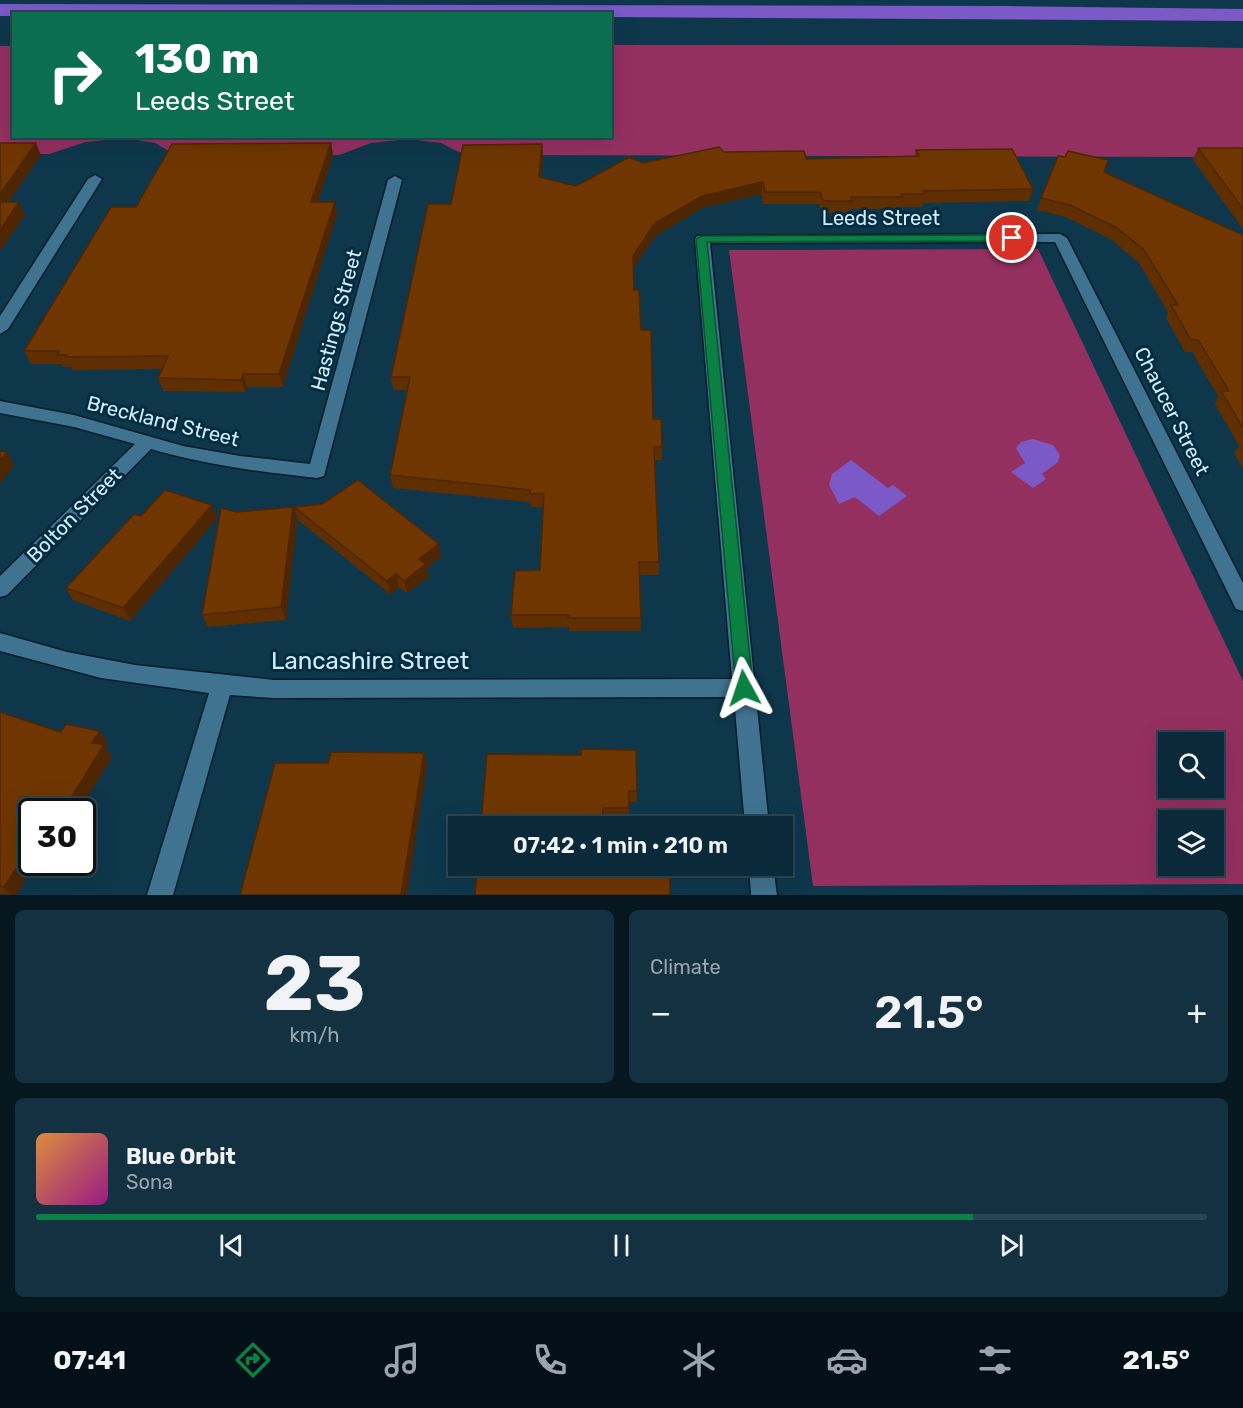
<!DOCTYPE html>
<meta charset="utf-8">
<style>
body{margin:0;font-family:Rubik,sans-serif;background:#133141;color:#f1f3f6;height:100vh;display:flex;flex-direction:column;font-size:22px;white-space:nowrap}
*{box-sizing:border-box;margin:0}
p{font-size:20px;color:#99a6ae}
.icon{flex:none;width:33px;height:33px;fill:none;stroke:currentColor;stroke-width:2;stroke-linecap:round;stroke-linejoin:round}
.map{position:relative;height:895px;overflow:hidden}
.sheet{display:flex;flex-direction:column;gap:15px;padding:15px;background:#06171f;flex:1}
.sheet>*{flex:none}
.banner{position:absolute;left:12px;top:12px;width:600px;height:126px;border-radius:0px;box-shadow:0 6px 24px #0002,0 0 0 2px #2a4553;background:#0b6e4f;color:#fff;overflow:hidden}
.controls{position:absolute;left:1158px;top:732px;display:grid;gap:12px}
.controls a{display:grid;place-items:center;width:66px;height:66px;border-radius:0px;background:#0a2939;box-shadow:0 6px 24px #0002,0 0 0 2px #2a4553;font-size:30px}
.speed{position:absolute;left:18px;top:798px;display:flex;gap:12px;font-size:30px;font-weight:700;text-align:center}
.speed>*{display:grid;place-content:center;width:78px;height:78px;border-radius:50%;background:#0a2939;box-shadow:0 6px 24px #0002,0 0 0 2px #2a4553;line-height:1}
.speed .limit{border:3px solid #111;border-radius:9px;background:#fff;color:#111}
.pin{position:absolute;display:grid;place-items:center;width:51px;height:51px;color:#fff;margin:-26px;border:3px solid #fff;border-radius:50%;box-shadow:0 2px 6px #0007}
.me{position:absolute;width:66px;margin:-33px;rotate:355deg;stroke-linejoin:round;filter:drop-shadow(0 0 4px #0008)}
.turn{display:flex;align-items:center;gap:21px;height:126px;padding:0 24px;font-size:27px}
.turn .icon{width:78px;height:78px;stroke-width:2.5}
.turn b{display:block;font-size:42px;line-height:51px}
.big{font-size:45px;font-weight:600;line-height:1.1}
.sheet .card{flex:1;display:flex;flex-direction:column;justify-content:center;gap:9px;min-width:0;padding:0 21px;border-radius:9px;background:#133141}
.sheet .dial{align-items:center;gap:0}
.dial b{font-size:78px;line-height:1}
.song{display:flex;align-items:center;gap:18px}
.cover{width:72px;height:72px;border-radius:9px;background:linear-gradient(135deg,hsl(30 70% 55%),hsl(310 70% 35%))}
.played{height:6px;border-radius:3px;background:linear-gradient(90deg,#0b8043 80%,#2a4553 80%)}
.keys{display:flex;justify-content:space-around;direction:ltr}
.heat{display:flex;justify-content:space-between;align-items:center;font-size:33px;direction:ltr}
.sheet .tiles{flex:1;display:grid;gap:15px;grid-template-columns:1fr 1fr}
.card:last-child{grid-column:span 2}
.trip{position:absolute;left:448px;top:816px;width:345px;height:60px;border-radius:0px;background:#0a2939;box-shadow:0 6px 24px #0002,0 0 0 2px #2a4553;font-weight:600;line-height:60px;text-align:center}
.menu{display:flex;height:96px;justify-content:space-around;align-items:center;background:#041017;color:#99a6ae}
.menu .icon{width:42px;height:42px}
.menu .on{color:#0b8043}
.menu b{font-size:27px;color:#f1f3f6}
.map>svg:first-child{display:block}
</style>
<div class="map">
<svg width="1243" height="895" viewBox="0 0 1243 895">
<rect width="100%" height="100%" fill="#0e374c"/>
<g fill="#943060" fill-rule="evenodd">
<path d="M611 45H1072L1243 48V157L465 155 441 143 408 139 371 143 339 155 174 154 155 143 125 138 86 142 49 154H0V46H13L14 136H610Z"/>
<path d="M1038 249 1243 681V884L813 886 729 250ZM1168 742H1214V788H1168ZM1168 820H1214V866H1168Z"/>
</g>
<g fill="#7b59c7">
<path d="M1033 439 1053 445 1060 455 1058 462 1042 474 1046 479 1033 488 1011 472 1025 463 1016 448 1021 442Z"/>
<path d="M851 460 888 488 893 485 907 496 879 516 855 497 839 504 829 485 832 474Z"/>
</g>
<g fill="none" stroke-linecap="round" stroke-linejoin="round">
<path fill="#7b59c7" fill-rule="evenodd" d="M0 4 1004 6 1243 9V21L610 17V14H14V16H0Z"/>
<defs>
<g id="minor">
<path d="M95 175 102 179 8 329 0 334V316L88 179Z"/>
<path d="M395 176 402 180 324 476 317 478C261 472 206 465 151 449L7 595 0 597V576L135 444 74 427 0 413V401L74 415 183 446 240 456 310 464 388 180Z"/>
<path d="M1060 234 1067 238 1243 583V611L1236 609 1233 603 1055 242 710 243 769 826H745L734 697 274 698 230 695 173 895H147L209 693 101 678 0 651V633L67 652 135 665 274 680 732 679 695 239 697 236Z"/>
<path d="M749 866H773L777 895H751Z"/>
</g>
</defs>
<use href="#minor" stroke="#021e2c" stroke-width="3"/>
<use href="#minor" fill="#407390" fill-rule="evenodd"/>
</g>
<g fill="#5f2e01">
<path d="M331 143 333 155 318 202 337 214 283 387H247L245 392 163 391 158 378 162 369 72 370 71 367H63L61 364H31L24 351 136 207Z"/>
<path d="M1198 148H1243V229L1193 160Z"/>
<path d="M916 150 1033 189 1029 201 923 203 922 207H900V209H850V213H821L819 204H763L761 194 702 208 655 236 633 268 634 290 653 419 662 447V460H655L659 562V575H640L641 631H569V627L513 628 511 615 540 570 543 507H531L530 502 393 488 390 475 408 390H393L391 377 451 204 543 156 541 178 576 186 643 163 724 152 806 159 915 156Z"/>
<path d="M1041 198 1243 235V469L1234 453 1239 446 1215 404 1218 396 1192 352H1185L1166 318 1168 312 1139 263 1112 240 1066 217 1037 210Z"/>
<path d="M212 505 217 518 130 621 73 600 66 588 141 516Z"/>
<path d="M293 507 297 520 286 620 208 627 202 615 236 512Z"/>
<path d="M294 507 441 557 427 568 429 577 407 593 399 587 390 594 298 520Z"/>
<path d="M0 712 61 732 108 743 105 747 112 757 32 812V862H36L16 895 0 894Z"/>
<path d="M636 750 637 802H629V820L603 819 581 755Z"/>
</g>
<g fill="#4e2601">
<path d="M36 143 41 155 0 214V194Z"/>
<path d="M331 143 333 155 314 214 311 202Z"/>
<path d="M542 144 543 156 540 189 539 177Z"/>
<path d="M763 182 761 194 702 208 655 236 633 269V256L655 223 702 196Z"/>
<path d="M19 202 25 215 0 251V230Z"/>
<path d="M335 202 337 214 283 387 279 374Z"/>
<path d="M243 374 247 387 245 392 241 380Z"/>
<path d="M7 452 14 465 0 484V461Z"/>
<path d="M212 505 217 518 130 621 123 608Z"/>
<path d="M293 507 297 520 286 620 281 607Z"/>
<path d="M439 544 441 557 427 568 429 577 407 593 404 581 419 559Z"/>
<path d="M396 574 399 587 390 594 387 581Z"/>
<path d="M100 731 108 743 105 747 112 757 78 812H62L92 743Z"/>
<path d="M424 753 427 765 407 895H401Z"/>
<path d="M32 844V862H36L16 895H11L4 887Z"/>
</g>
<g fill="#6f3601" stroke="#4e2601" stroke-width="1.5">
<path d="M0 143H36L0 194Z"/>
<path d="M331 143 311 202H335L279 374H243L241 380 158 378 168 356 66 357 67 355H57L59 351H24L111 207H136L172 144Z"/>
<path d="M542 144 539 177 576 186 629 157 643 163 719 147 724 152 804 151 806 159 919 156 916 150 1012 149 1033 189 923 191 925 194H901L902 197H851L852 201H823L820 192H765L763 182 702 196 655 223 633 256 634 290H639L641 330H651L653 419H661L662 447H654L659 562H639L641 618H568L569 615H511L515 571 540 570 544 494H530V490L390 475 410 377H391L428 204H451L463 145Z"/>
<path d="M1198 148H1243V209Z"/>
<path d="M1068 151 1108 160 1104 172 1243 235V428L1221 391H1229L1198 340H1191L1171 305H1178L1144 250 1117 228 1070 205 1041 198 1058 156 1065 157Z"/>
<path d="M0 202H19L0 230Z"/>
<path d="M0 451 7 452 0 461Z"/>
<path d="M358 480 439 544 419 559 426 564 404 581 396 574 387 581 294 507 322 504Z"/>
<path d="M165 490 212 505 123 608 66 588 134 514 141 516Z"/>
<path d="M293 507 281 607 202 615 221 508 236 512Z"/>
<path d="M0 712 61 732 66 724 100 731 92 743 104 745 62 812H32V844L4 887 0 886Z"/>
<path d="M581 749 636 750 637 791H629V808H603L602 826H481L487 754 581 755Z"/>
<path d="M331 752 424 753 401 895H240L275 763H328Z"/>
<path d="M477 866H601L600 877H670V895H475Z"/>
</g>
<path fill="#0b8043" stroke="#07532c" stroke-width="1.5" d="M1012 235 1018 238 1016 241 707 242 753 688 750 693 744 695 738 693 736 688 696 239 702 236Z"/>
<g text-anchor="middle" stroke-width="6" stroke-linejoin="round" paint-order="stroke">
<g font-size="20" fill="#d3eefe" stroke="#022d41">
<text x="881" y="225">Leeds Street</text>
<text transform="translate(336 320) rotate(-75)" y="7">Hastings Street</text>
<text transform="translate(1172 411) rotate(63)" y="7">Chaucer Street</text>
<text transform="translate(163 421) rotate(14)" y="7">Breckland Street</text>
<text transform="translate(74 515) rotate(-45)" y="7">Bolton Street</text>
</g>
<g font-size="24" fill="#d3eefe" stroke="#022d41">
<text x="370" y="669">Lancashire Street</text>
</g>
</g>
</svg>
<div class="controls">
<a><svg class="icon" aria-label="search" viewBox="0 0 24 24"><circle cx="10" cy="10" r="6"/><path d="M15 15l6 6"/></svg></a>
<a><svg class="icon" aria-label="layers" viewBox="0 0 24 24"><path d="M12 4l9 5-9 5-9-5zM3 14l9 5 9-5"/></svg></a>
</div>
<div class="speed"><div class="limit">30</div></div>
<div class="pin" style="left:1012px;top:238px;background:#d93025"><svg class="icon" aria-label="arrive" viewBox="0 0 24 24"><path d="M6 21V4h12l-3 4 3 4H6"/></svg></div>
<svg class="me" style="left:744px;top:688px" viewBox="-20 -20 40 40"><path d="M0-17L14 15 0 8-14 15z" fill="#0b8043" stroke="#fff" stroke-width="4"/></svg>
<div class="trip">07:42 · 1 min · 210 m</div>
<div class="banner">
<div class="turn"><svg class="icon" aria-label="right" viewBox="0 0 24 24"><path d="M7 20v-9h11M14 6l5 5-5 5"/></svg><div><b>130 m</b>Leeds Street</div></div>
</div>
</div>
<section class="sheet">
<div class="tiles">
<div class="card dial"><b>23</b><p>km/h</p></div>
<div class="card"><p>Climate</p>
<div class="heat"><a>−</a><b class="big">21.5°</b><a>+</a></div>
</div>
<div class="card">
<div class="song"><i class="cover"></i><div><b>Blue Orbit</b><p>Sona</p></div></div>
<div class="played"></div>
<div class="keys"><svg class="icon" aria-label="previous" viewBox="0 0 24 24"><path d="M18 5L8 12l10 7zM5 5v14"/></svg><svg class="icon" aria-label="pause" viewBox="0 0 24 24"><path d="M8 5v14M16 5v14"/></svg><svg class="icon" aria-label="next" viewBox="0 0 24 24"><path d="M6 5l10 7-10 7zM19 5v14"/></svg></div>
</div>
</div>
</section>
<nav class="menu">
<b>07:41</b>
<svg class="icon on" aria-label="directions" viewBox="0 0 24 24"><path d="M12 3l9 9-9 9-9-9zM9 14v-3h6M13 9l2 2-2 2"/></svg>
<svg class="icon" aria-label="music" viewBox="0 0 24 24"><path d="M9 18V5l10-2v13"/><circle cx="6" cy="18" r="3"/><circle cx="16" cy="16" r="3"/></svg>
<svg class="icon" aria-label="phone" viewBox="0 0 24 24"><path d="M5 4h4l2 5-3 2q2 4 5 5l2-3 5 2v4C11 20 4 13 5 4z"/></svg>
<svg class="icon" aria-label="climate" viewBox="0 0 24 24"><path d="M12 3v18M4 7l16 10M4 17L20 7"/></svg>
<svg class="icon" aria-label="car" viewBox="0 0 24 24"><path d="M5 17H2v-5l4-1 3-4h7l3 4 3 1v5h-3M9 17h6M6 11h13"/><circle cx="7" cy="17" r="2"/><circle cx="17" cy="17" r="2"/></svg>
<svg class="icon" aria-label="filters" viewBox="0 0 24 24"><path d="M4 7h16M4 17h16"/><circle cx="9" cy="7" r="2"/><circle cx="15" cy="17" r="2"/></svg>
<b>21.5°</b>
</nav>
